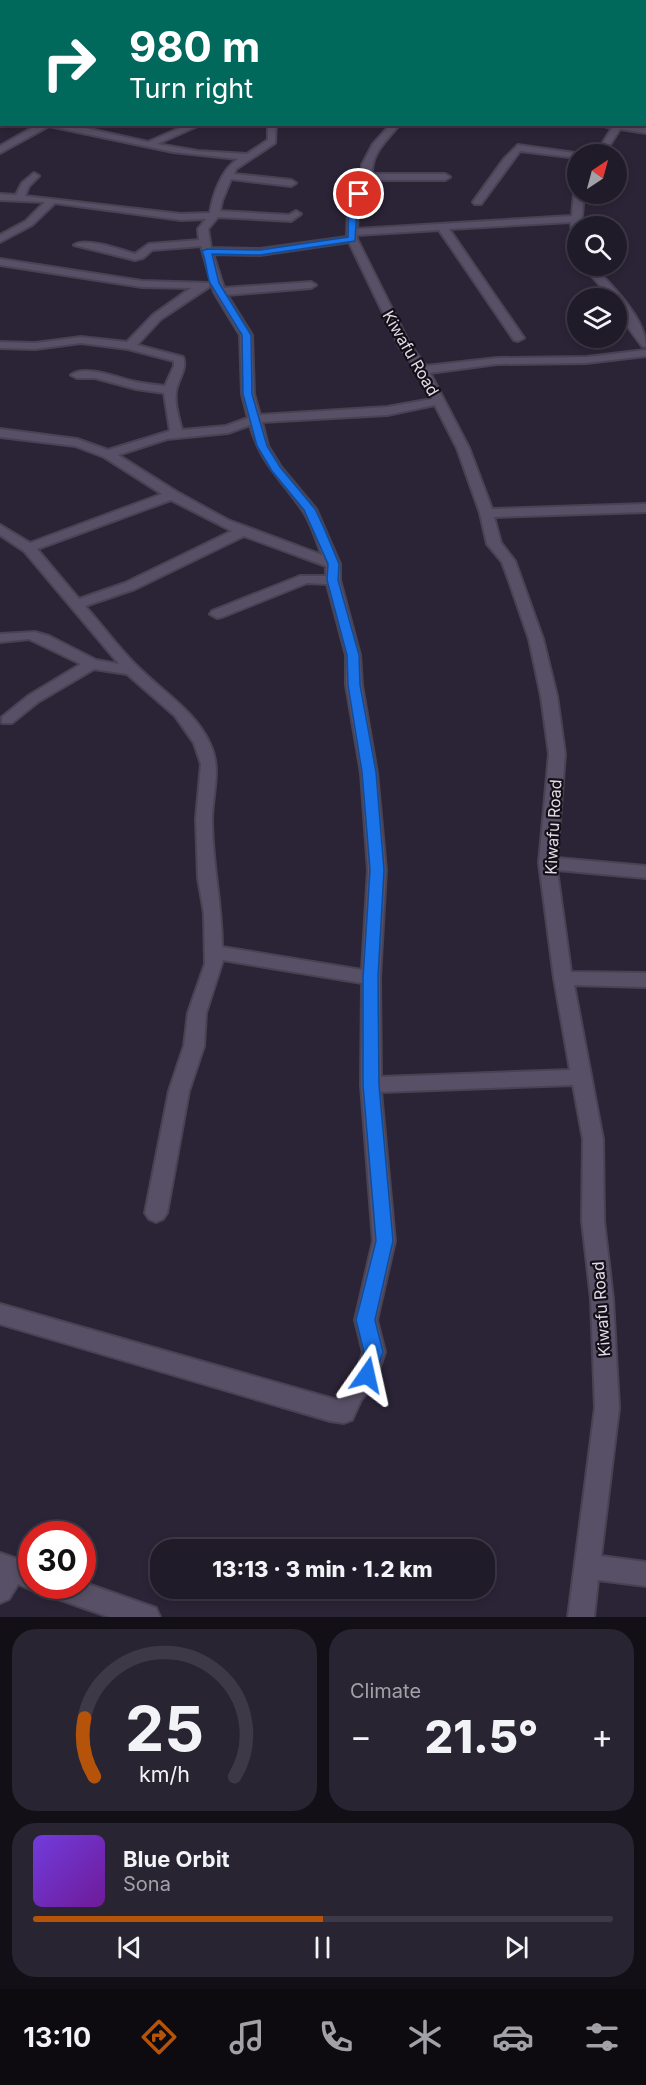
<!DOCTYPE html>
<meta charset="utf-8">
<style>
body{margin:0;font-family:Inter,sans-serif;background:#282431;color:#f1f3f6;height:100vh;display:flex;flex-direction:column;font-size:22px;white-space:nowrap}
*{box-sizing:border-box;margin:0}
p{font-size:20px;color:#a2a1a8}
.icon{flex:none;width:33px;height:33px;fill:none;stroke:currentColor;stroke-width:2;stroke-linecap:round;stroke-linejoin:round}
.map{position:relative;height:1617px;overflow:hidden}
.drawer{display:flex;flex-direction:column;gap:12px;padding:12px;background:#120f17;flex:1}
.drawer>*{flex:none}
.top-card{position:absolute;left:0px;top:0px;width:646px;height:126px;box-shadow:0 3px 9px #0003,0 0 0 2px #3d3946;background:#00695c;color:#fff;overflow:hidden}
.needle{width:39px;rotate:36deg}
.tools{position:absolute;left:567px;top:144px;display:grid;gap:12px}
.tools a{display:grid;place-items:center;width:60px;height:60px;border-radius:50%;background:#201b29;box-shadow:0 3px 9px #0003,0 0 0 2px #3d3946;font-size:30px}
.speed{position:absolute;left:18px;top:1521px;display:flex;gap:12px;font-size:30px;font-weight:700;text-align:center}
.speed>*{display:grid;place-content:center;width:78px;height:78px;border-radius:50%;background:#201b29;box-shadow:0 3px 9px #0003,0 0 0 2px #3d3946;line-height:1}
.speed .limit{border:9px solid #d22;background:#fff;color:#111}
.pin{position:absolute;display:grid;place-items:center;width:51px;height:51px;color:#fff;margin:-26px;border:3px solid #fff;border-radius:50%;box-shadow:0 2px 6px #0007}
.me{position:absolute;width:66px;margin:-33px;rotate:11deg;stroke-linejoin:round;filter:drop-shadow(0 0 4px #0008)}
.turn{display:flex;align-items:center;gap:21px;height:126px;padding:0 30px;font-size:27px}
.turn .icon{width:78px;height:78px;stroke-width:2.5}
.turn b{display:block;font-size:42px;line-height:51px}
.big{font-size:45px;font-weight:800;line-height:1.1}
.drawer .tile{flex:1;display:flex;flex-direction:column;justify-content:center;gap:9px;min-width:0;padding:0 21px;border-radius:24px;background:#282431}
.drawer .dial{align-items:center;gap:0}
.dial svg{height:156px;overflow:visible;fill:none;stroke:#3d3946;stroke-width:7;stroke-linecap:round;text-anchor:middle}
.dial text{fill:#f1f3f6;stroke:none}
.song{display:flex;align-items:center;gap:18px}
.cover{width:72px;height:72px;border-radius:9px;background:linear-gradient(135deg,hsl(260 70% 55%),hsl(280 70% 35%))}
.played{height:6px;border-radius:3px;background:linear-gradient(90deg,#b45309 50%,#3d3946 50%)}
.keys{display:flex;justify-content:space-around;direction:ltr}
.heat{display:flex;justify-content:space-between;align-items:center;font-size:33px;direction:ltr}
.drawer .tiles{flex:1;display:grid;gap:12px;grid-template-columns:1fr 1fr}
.tile:last-child{grid-column:span 2}
.trip{position:absolute;left:150px;top:1539px;width:345px;height:60px;border-radius:24px;background:#201b29;box-shadow:0 3px 9px #0003,0 0 0 2px #3d3946;font-weight:800;line-height:60px;text-align:center}
.menu{display:flex;height:96px;justify-content:space-around;align-items:center;background:#0d0b10;color:#a2a1a8}
.menu .icon{width:42px;height:42px}
.menu .on{color:#b45309}
.menu b{font-size:27px;color:#f1f3f6}
.map>svg:first-child{display:block}
</style>
<div class="map">
<svg width="646" height="1617" viewBox="0 0 646 1617">
<rect width="100%" height="100%" fill="#2b2437"/>
<g fill="none" stroke-linecap="round" stroke-linejoin="round">
<defs>
<g id="minor">
<path d="M213 0 225 2H214Z"/>
<path d="M357 0H366L356 2Z"/>
<path d="M505 0H513L504 2Z"/>
<rect x="634" y="0" width="8" height="2"/>
<rect x="645" y="20" width="1" height="4"/>
<rect x="0" y="59" width="2" height="4"/>
<rect x="645" y="75" width="1" height="5"/>
<path d="M39 124H67L148 142 189 124H202L157 144 198 151 247 154 268 140V124H276L275 143 236 169 234 174 291 180 296 183 291 186 231 179 222 201 220 211 289 215 296 211 301 214 291 221 218 217 208 229 211 248 260 249 347 237 348 208 362 177V165L373 144 391 124H400C387 140 371 153 372 174H445L450 177 445 180H370L358 208 357 229 572 216 574 194 578 192V194H584L581 226H578V251L573 248 571 222 449 229 524 338 518 341 514 340 439 230 357 235V239L410 345 426 366 497 358 586 357 646 350V356L586 363 497 364 430 373 469 448 492 509 646 504V512L494 517 501 543 515 561 543 639 557 696 565 754 557 858 646 866V878L557 870 571 972 646 973V987L574 985 603 1139 604 1221 613 1299 619 1408 601 1556 646 1562V1586L598 1580 594 1617H568L595 1408 591 1299 582 1221 583 1139 573 1085 381 1092 395 1241 377 1320 385 1352 375 1382 361 1400 352 1420 344 1423 330 1421 0 1324V1304L337 1400 344 1386 357 1370 363 1352 355 1320 373 1241 361 1085 362 983 223 960 206 1013 204 1046 189 1091 167 1213 163 1219 156 1222 149 1219 145 1213 169 1091 184 1046 188 1013 205 964 204 913 198 878 196 819 201 764 194 743 175 716 127 674 94 669 38 702 12 723H2V717L28 696 81 664 29 639 0 642V634L35 632 49 636 96 660 119 664 24 551 0 535V525L30 543 162 494 104 457 75 446 0 437V429L77 439 108 450 170 431 164 393 136 389 95 378H77L71 375C85 364 120 379 136 382 146 384 155 385 165 386L174 366V361L128 349 81 343 35 349 0 348V342L35 343 81 337 127 342 153 315 191 288 142 287 0 265V259L142 281 209 283V287L161 319 137 345 183 357C188 369 177 380 176 392 174 405 179 418 182 430L226 426 248 418 242 394 240 335 214 292 201 246 152 250 143 258 135 260 74 245C85 237 122 250 135 254L149 244 199 240 198 229 206 219 181 220 55 203 32 225 0 242V235L26 221 45 202 0 200V194L16 195 22 183 34 173 39 176 29 186 25 196 181 214 210 213C213 194 222 169 238 159L173 152 49 126 0 153V146ZM349 242 399 346 418 371 432 399 387 407 260 415 254 394 252 335 227 295 311 288 316 285 311 282 224 288 213 254 260 255ZM435 405 457 448 480 513 487 544 502 562 509 581 529 639 541 696 549 754 539 863 554 978 570 1070 381 1077 380 978 386 870 377 773 362 685 360 655 340 580V564L316 509 281 467 268 446 262 422 387 415ZM250 425C260 462 281 479 301 508 311 521 316 540 322 555L228 520 177 492 118 455 167 439 228 433ZM171 500 232 531 125 583 79 599 37 549ZM244 536 326 566V576H300L212 611 210 614 217 618 222 617 307 583 327 584 346 655V685L361 773 368 870 362 970 222 947C222 904 212 863 212 820 212 794 222 769 210 744 196 712 163 692 139 668 119 649 103 626 85 606L135 589Z"/>
<path d="M597 124 646 127V133L620 129 604 154H596L612 128Z"/>
<path d="M518 145 582 154H578V158L520 151 481 204H475L473 202 504 159Z"/>
<path d="M583 266H593C612 286 646 319 646 347L642 346C633 333 616 315 616 298H611Z"/>
<path d="M0 1553 32 1564V1586H41L32 1590 18 1584 9 1599 0 1603Z"/>
<path d="M82 1582 156 1608 160 1617H109L47 1595 43 1586H82Z"/>
</g>
</defs>
<use href="#minor" stroke="#484353" stroke-width="4"/>
<use href="#minor" fill="#585066" fill-rule="evenodd"/>
</g>
<path fill="#1a73e8" stroke="#114b97" stroke-width="1.5" d="M359 191 363 194 357 208 355 241 260 255 212 254 219 283 251 335 252 394 267 446 280 467 315 509 324 528 339 564 338 580 359 655 360 685 376 772 384 870 378 978 379 1085 393 1241 375 1320 383 1352 373 1381 367 1384 360 1381 357 1375 364 1352 356 1320 376 1241 363 1085V978L370 870 362 772 348 685 347 655 327 580 328 564 304 510 272 471 257 446 243 394 242 335 210 283C206 273 207 262 202 251L207 249 260 250 348 237C349 223 346 199 359 191Z"/>
<g text-anchor="middle" stroke-width="4.5" stroke-linejoin="round" paint-order="stroke">
<g font-size="16" fill="#e0dbe8" stroke="#120f17">
<text transform="translate(411 353) rotate(60)" y="6">Kiwafu Road</text>
<text transform="translate(553 827) rotate(-87)" y="6">Kiwafu Road</text>
<text transform="translate(601 1309) rotate(-94)" y="6">Kiwafu Road</text>
</g>
</g>
</svg>
<div class="tools">
<a><svg class="needle" viewBox="-14 -14 28 28"><path d="M0-13l5 13h-10z" fill="#e53935"/><path d="M0 13l5-13h-10z" fill="#a2a1a8"/></svg></a>
<a><svg class="icon" aria-label="search" viewBox="0 0 24 24"><circle cx="10" cy="10" r="6"/><path d="M15 15l6 6"/></svg></a>
<a><svg class="icon" aria-label="layers" viewBox="0 0 24 24"><path d="M12 4l9 5-9 5-9-5zM3 14l9 5 9-5"/></svg></a>
</div>
<div class="speed"><div class="limit">30</div></div>
<div class="pin" style="left:359px;top:194px;background:#d93025"><svg class="icon" aria-label="arrive" viewBox="0 0 24 24"><path d="M6 21V4h12l-3 4 3 4H6"/></svg></div>
<svg class="me" style="left:367px;top:1375px" viewBox="-20 -20 40 40"><path d="M0-17L14 15 0 8-14 15z" fill="#1a73e8" stroke="#fff" stroke-width="4"/></svg>
<div class="trip">13:13 · 3 min · 1.2 km</div>
<div class="top-card">
<div class="turn"><svg class="icon" aria-label="right" viewBox="0 0 24 24"><path d="M7 20v-9h11M14 6l5 5-5 5"/></svg><div><b>980 m</b>Turn right</div></div>
</div>
</div>
<section class="drawer">
<div class="tiles">
<div class="tile dial"><svg viewBox="0 0 100 80">
<path d="M14 69A42 42 0 1 1 86 69"/>
<path d="M14 69A42 42 0 0 1 9 39" stroke="#b45309"/>
<text x="50" y="56" font-size="32" font-weight="700">25</text>
<text x="50" y="72" font-size="11">km/h</text>
</svg></div>
<div class="tile"><p>Climate</p>
<div class="heat"><a>−</a><b class="big">21.5°</b><a>+</a></div>
</div>
<div class="tile">
<div class="song"><i class="cover"></i><div><b>Blue Orbit</b><p>Sona</p></div></div>
<div class="played"></div>
<div class="keys"><svg class="icon" aria-label="previous" viewBox="0 0 24 24"><path d="M18 5L8 12l10 7zM5 5v14"/></svg><svg class="icon" aria-label="pause" viewBox="0 0 24 24"><path d="M8 5v14M16 5v14"/></svg><svg class="icon" aria-label="next" viewBox="0 0 24 24"><path d="M6 5l10 7-10 7zM19 5v14"/></svg></div>
</div>
</div>
</section>
<nav class="menu">
<b>13:10</b>
<svg class="icon on" aria-label="directions" viewBox="0 0 24 24"><path d="M12 3l9 9-9 9-9-9zM9 14v-3h6M13 9l2 2-2 2"/></svg>
<svg class="icon" aria-label="music" viewBox="0 0 24 24"><path d="M9 18V5l10-2v13"/><circle cx="6" cy="18" r="3"/><circle cx="16" cy="16" r="3"/></svg>
<svg class="icon" aria-label="phone" viewBox="0 0 24 24"><path d="M5 4h4l2 5-3 2q2 4 5 5l2-3 5 2v4C11 20 4 13 5 4z"/></svg>
<svg class="icon" aria-label="climate" viewBox="0 0 24 24"><path d="M12 3v18M4 7l16 10M4 17L20 7"/></svg>
<svg class="icon" aria-label="car" viewBox="0 0 24 24"><path d="M5 17H2v-5l4-1 3-4h7l3 4 3 1v5h-3M9 17h6M6 11h13"/><circle cx="7" cy="17" r="2"/><circle cx="17" cy="17" r="2"/></svg>
<svg class="icon" aria-label="filters" viewBox="0 0 24 24"><path d="M4 7h16M4 17h16"/><circle cx="9" cy="7" r="2"/><circle cx="15" cy="17" r="2"/></svg>
</nav>
